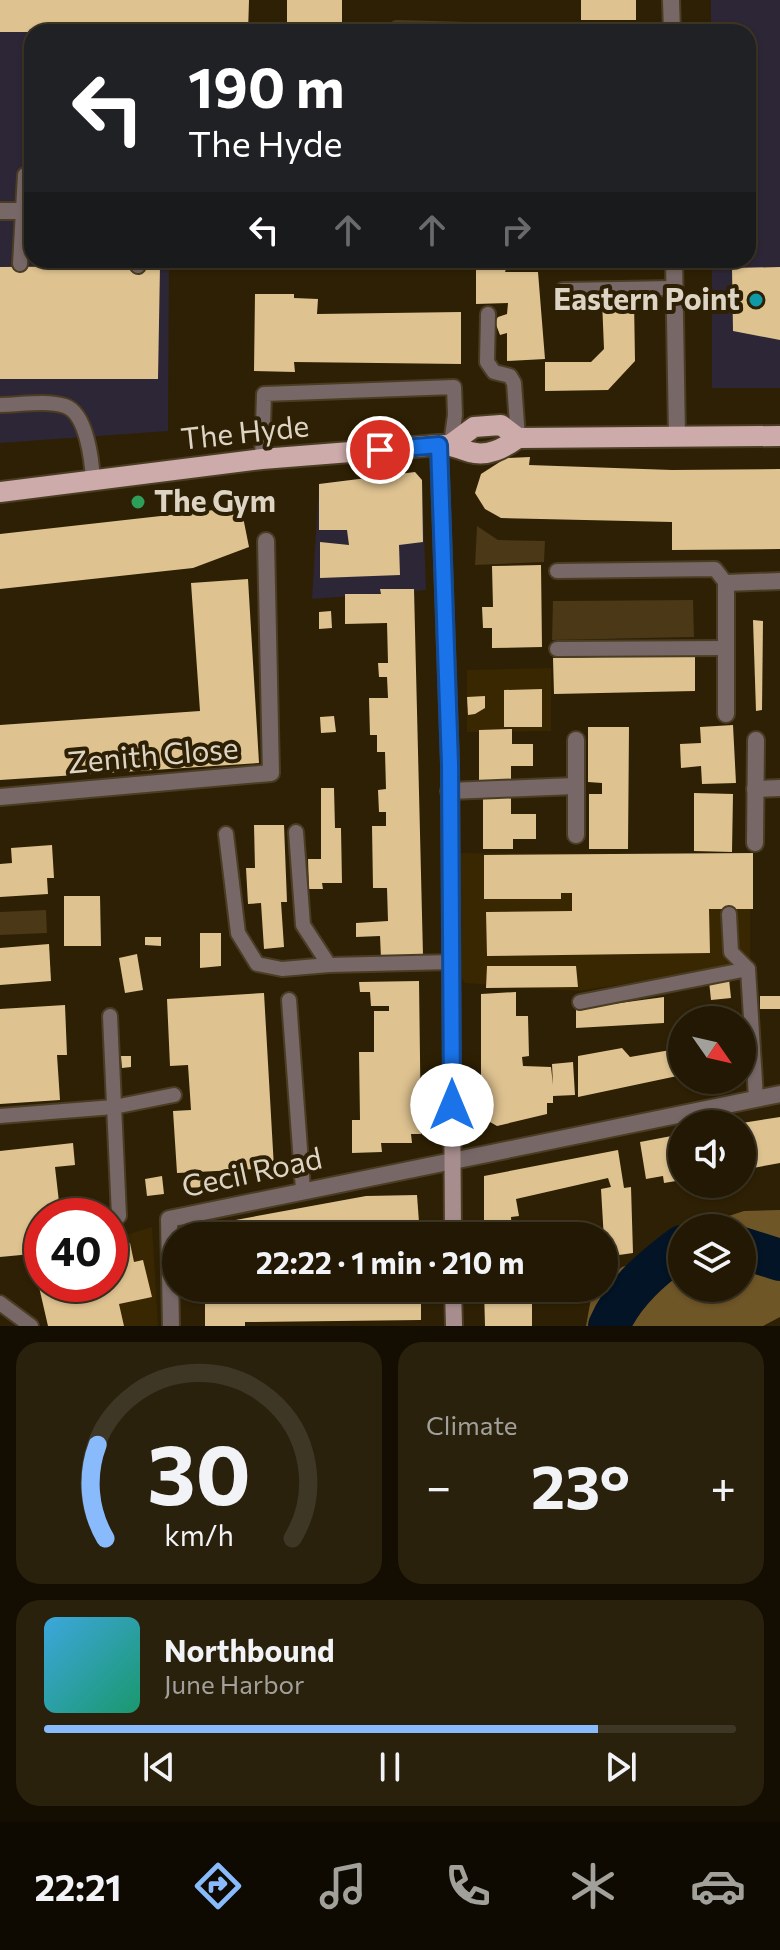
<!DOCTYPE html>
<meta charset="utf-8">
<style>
body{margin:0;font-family:Commissioner,sans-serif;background:#2a210d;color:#f1f3f6;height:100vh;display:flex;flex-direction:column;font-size:30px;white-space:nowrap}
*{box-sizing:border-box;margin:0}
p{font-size:26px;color:#a2a09a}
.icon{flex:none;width:44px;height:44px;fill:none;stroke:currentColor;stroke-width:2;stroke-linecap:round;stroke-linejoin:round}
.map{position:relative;height:1326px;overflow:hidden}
.details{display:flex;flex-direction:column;gap:16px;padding:16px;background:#130d02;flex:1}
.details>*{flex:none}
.guide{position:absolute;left:24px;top:24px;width:732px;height:244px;border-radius:24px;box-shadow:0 2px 6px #0004,0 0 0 2px #3f3725;background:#202124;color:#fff;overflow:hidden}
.needle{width:52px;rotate:124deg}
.controls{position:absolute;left:668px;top:1006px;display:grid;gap:16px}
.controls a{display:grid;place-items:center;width:88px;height:88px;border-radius:50%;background:#221803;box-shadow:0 2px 6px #0004,0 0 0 2px #3f3725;font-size:40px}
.speed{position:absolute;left:24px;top:1198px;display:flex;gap:16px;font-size:40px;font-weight:700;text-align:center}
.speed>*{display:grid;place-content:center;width:104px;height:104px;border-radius:50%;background:#221803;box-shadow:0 2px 6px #0004,0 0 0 2px #3f3725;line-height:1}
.speed .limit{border:12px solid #d22;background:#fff;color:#111}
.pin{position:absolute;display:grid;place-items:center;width:68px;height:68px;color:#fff;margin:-34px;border:4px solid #fff;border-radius:50%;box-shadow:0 2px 8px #0007}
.me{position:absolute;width:88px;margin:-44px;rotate:0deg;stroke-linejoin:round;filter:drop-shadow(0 0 6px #0008)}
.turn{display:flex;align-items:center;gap:28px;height:168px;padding:0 32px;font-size:36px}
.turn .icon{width:104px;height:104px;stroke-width:2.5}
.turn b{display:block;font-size:56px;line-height:68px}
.lanes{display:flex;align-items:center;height:76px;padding:0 32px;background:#0003;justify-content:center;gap:40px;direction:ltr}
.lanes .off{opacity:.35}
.big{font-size:60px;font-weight:700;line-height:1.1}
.details .widget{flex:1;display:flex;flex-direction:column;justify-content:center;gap:12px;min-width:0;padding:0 28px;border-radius:24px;background:#2a210d}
.details .dial{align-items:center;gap:0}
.dial svg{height:208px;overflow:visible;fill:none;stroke:#3f3725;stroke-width:7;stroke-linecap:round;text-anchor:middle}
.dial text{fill:#f1f3f6;stroke:none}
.song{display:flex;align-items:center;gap:24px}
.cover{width:96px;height:96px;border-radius:12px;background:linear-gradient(135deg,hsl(200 70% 55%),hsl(160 70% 35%))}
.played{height:8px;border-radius:4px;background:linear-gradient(90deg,#88bafc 80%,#3f3725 80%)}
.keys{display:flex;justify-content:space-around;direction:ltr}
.heat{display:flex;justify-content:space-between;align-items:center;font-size:44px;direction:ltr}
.details .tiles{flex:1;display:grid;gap:16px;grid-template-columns:1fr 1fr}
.widget:last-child{grid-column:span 2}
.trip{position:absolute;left:162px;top:1222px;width:456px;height:80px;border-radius:40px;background:#221803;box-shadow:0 2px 6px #0004,0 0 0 2px #3f3725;font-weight:700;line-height:80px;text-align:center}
.tabs{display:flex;height:128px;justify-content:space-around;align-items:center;background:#0e0a01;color:#a2a09a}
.tabs .icon{width:56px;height:56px}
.tabs .on{color:#88bafc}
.tabs b{font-size:36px;color:#f1f3f6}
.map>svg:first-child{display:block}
</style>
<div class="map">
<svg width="780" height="1326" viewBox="0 0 780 1326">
<rect width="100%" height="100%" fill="#2e2004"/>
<g fill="#2d2636">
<path d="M0 0 32 32V260H244L245 264H169L168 431 0 443Z"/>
<path d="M711 0H780V388H712V260H748V32H711Z"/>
<path d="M415 472 422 480 426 590 312 599 319 484Z"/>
</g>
<g fill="#392702">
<path d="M551 668V731L467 732V670Z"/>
<path d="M446 853 750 854V965L578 991 465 983 452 962Z"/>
<path d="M152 1227 158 1326H50L32 1264 42 1260V1284H110V1240Z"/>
</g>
<g fill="#4a3817">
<path d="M477 526 498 540 545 541 544 562 475 565Z"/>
<path d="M693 600 694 637 552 640 553 601Z"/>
<path d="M46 910 47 933 0 935V912Z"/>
</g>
<path fill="#6f5627" d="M780 1210V1317L763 1326H586L592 1293 598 1288H604V1282L622 1267 673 1253 679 1233 682 1232V1288H742V1228H692L744 1211Z"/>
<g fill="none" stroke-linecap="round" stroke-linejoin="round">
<g stroke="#021425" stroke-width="42">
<path d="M742 1248 780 1260"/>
<path d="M609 1326C624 1291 653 1268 682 1246"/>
</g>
</g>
<g fill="#dec290">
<path d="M0 0H249L248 32H0Z"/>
<rect x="287" y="0" width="55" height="23"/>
<rect x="581" y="0" width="55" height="20"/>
<path d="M160 266 158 379H0V267Z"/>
<path d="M780 267V340L733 331 732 268Z"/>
<path d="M476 269H506L505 272H538L545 359 507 361V333L500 335 495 322 498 317 507 314 508 303 476 304Z"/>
<path d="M255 294H294V298L318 299 317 314 461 312V364L294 362 295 372 254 371Z"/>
<path d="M602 300H634L635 361 608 390 545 391V362H591L604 349Z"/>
<path d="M530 457 529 465 672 470 780 469V549L672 550V522L501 518 485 509 475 493 481 474 506 458Z"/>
<path d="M415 472 422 480 423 542 399 545 400 575 320 578V542L349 545 347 530H319V484Z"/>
<path d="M241 507 249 547 193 568 0 589V534Z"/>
<path d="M541 565 542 647 492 648V628H483L482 607H493L492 566Z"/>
<path d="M248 579 259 763 0 780V725L200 711 191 583Z"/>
<path d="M380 589H414L423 955 381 958 380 936 356 937V923L388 921 387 888H373L372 826H386V812H379L378 790 386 789 385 752H377V735H370L369 698H388L387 677H379L378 663H388L387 623 345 624V594H381Z"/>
<path d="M331 611 332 628 319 629V612Z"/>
<path d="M753 620 763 621 762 710 756 711Z"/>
<path d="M695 655V691L554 694 553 658Z"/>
<path d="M542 689V727H504V690Z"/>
<path d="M485 696V708L475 714 468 715 467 697Z"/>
<path d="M334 716 336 732 321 733 320 717Z"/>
<path d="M733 725 736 783 702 784 701 766 681 768 680 744 701 743 700 727Z"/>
<path d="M588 727H629L628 849H589V794H602V783L588 782Z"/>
<path d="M512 729V744H533V766H511V784H479V730Z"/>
<path d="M321 788H334L335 828H341L342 883H322L323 889H309L308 859H321Z"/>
<path d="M694 793 733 794 732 852 694 851Z"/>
<path d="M483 798H511V814H536V839H513V849H483Z"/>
<path d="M254 825H284L287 902H281L284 947 264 949 261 903 248 904 246 868H255Z"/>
<path d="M52 845 54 878H47L48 894 0 897V864L12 863 11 848Z"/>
<path d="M753 853V909H709L710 953 487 956 486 912 572 911V893H561V899H484V855Z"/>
<path d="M64 896H100L101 946H64Z"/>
<path d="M200 933H221V966L200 968Z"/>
<path d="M145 937H161V946L145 945Z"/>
<path d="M49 944 51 981 0 985V948Z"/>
<path d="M137 954 143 990 125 993 119 958Z"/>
<path d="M487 966H576L578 987 486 988Z"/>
<path d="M729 979 731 998 711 1000 709 981Z"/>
<path d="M419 981 421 1134H411L412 1143H381L382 1152 352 1153V1120H360L359 1052H374V1011H389V1006H371L370 992H360L359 982Z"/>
<path d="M516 992V1016H528L529 1056 522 1057 523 1066 551 1067 553 1085 552 1064 573 1062 575 1095 553 1096V1103H547V1114L497 1126 481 1117V994Z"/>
<path d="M264 993 274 1168 177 1173 173 1111 191 1110 188 1065 170 1066 167 999Z"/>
<rect x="760" y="996" width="20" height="13"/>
<path d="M664 997V1023L576 1028V1009Z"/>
<path d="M65 1005 67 1055H57L60 1100 0 1104V1009Z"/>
<path d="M747 1034 748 1062 742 1063V1036Z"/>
<path d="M622 1048 630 1057 682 1048V1075L578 1097V1056Z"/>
<path d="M121 1056H131V1067L122 1068Z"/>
<path d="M780 1117V1163L742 1170V1123Z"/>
<path d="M682 1134V1180L664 1183 663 1176 646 1179 640 1142Z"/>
<path d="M73 1143 75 1165 55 1167 59 1202 47 1204 48 1216H42V1253L0 1257V1151Z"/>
<path d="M618 1150 624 1188 631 1187 633 1253 605 1257 601 1189 611 1187 608 1178 516 1199 519 1216 511 1217 512 1231H529L530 1236H484V1176Z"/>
<path d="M162 1176 164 1194 147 1196 145 1179Z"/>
<path d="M207 1177 208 1187 181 1188V1178Z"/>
<path d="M417 1195 420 1236H192V1228L366 1196Z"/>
<path d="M130 1243 134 1262 143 1260 152 1297 119 1304 124 1326H48L34 1265 42 1263V1284H110V1247Z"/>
<path d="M205 1288H421V1320L245 1322V1326H205Z"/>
<path d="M484 1288H515V1304L532 1303V1326H485Z"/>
</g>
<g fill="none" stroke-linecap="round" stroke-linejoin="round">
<defs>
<g id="lane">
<path d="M397 29 502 32"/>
<path d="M137 260 138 266"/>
<path d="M20 264 25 175"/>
<path d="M563 290 675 288"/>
<path d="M488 314 487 362 494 372 510 376 514 383 518 438"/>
<path d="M0 405C19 405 46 400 65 406 87 413 92 462 93 481"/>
<path d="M262 459 264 394 454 387 455 415 451 444"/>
<path d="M557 571 715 569 726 583"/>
<path d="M557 649 726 648"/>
<path d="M296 832 303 925 329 965"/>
<path d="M226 834 238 933 257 964 282 969 329 965 452 962"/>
<path d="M729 914 731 952 748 969 756 1098"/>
<path d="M289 1000 303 1190"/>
<path d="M580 1002 748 969"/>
<path d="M110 1016 119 1216 110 1217"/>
<path d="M0 1116 114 1107 174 1095"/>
<path d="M0 1303 31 1326"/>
</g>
<g id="street">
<path d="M671 0 672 32"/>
<path d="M0 211H32"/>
<path d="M674 260 677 437"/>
<path d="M726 714V583L780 581"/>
<path d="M755 789 780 788"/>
<path d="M449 791 575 786"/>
<path d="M0 797 271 773 266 541"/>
<path d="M576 835V740"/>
<path d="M755 843 756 740"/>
<path d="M171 1326 169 1219 780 1094"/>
</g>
<g id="secondary">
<path d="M439 445 450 764 453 1236"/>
<path d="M453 1288 454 1326"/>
</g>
<g id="primary">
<path d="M451 444 474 427 501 425 518 438"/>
<path d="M0 492 262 459 439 445C452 444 458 449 470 452 488 457 504 448 518 438L780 436"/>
</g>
</defs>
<use href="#lane" stroke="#4a3d23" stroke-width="18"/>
<use href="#street" stroke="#4a3d23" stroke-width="20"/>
<use href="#secondary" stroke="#4a3d23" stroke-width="20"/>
<use href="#primary" stroke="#4a3d23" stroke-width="24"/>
<use href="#lane" stroke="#776767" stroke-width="14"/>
<use href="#street" stroke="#776767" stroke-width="16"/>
<use href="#secondary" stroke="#a78d8d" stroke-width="16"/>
<use href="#primary" stroke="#cdabab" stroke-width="20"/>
</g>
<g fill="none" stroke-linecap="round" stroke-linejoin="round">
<defs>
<path id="route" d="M380 450 439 445 450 764 452 1105"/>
</defs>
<use href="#route" stroke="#114b97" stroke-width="20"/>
<use href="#route" stroke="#1a73e8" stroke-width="14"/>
</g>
<circle fill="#0f9aa8" stroke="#2e2004" stroke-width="3" cx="756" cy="300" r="8"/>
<circle fill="#2e9e5b" stroke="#2e2004" stroke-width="3" cx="138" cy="502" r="8"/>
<g text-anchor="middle" stroke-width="8" stroke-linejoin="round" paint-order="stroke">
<g font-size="30" font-weight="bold" fill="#ddd4c4" stroke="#2e2004" text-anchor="end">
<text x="740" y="310">Eastern Point</text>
<text x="154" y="512" text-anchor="start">The Gym</text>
</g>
<g font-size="30" fill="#ddd4c4" stroke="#2e2004">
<text transform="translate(245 433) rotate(-6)" y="10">The Hyde</text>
<text transform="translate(153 756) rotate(-5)" y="10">Zenith Close</text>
<text transform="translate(252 1173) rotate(-12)" y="10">Cecil Road</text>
</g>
</g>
</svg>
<div class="controls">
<a><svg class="needle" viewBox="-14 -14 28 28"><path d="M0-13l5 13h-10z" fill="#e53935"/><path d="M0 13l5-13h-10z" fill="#a2a09a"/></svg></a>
<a><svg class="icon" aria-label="sound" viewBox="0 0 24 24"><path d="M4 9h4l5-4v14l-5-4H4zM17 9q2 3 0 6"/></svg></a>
<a><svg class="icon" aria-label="layers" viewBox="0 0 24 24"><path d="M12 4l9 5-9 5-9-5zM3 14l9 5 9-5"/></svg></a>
</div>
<div class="speed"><div class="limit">40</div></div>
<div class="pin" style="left:380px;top:450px;background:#d93025"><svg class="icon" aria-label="arrive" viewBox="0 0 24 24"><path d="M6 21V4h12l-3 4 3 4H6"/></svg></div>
<svg class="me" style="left:452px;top:1105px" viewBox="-20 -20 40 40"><circle r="19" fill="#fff"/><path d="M0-13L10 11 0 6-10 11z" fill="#1a73e8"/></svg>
<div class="trip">22:22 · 1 min · 210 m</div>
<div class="guide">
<div class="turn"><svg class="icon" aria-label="left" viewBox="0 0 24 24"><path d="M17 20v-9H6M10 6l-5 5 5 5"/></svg><div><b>190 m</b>The Hyde</div></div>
<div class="lanes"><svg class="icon" aria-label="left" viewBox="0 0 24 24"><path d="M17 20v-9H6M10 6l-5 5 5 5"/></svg><svg class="icon off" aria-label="ahead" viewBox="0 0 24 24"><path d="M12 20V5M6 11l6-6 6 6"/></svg><svg class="icon off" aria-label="ahead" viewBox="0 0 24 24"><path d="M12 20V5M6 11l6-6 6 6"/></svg><svg class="icon off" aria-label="right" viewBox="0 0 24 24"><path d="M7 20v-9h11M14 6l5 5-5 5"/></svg></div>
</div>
</div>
<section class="details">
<div class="tiles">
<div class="widget dial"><svg viewBox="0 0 100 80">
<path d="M14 69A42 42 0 1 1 86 69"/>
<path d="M14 69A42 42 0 0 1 11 33" stroke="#88bafc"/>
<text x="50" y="56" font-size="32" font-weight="700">30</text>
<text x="50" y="72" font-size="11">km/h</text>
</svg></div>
<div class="widget"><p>Climate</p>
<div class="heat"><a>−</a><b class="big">23°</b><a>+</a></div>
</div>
<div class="widget">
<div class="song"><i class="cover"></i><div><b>Northbound</b><p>June Harbor</p></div></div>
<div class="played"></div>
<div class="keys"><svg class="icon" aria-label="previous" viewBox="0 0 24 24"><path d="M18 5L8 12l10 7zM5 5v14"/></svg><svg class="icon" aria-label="pause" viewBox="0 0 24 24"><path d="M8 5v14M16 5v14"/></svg><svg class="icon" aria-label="next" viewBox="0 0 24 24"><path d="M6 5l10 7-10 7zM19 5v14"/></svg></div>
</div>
</div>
</section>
<nav class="tabs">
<b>22:21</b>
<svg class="icon on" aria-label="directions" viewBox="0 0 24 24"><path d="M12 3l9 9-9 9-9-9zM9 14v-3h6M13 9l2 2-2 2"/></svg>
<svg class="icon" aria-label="music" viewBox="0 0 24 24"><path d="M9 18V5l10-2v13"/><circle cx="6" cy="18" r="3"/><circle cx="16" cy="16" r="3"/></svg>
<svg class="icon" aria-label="phone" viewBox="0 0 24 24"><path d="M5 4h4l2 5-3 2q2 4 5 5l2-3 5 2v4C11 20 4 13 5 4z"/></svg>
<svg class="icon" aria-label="climate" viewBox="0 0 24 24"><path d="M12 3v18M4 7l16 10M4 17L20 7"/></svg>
<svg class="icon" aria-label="car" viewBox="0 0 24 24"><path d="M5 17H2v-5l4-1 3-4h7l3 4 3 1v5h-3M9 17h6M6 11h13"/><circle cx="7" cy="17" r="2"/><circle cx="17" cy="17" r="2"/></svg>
</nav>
